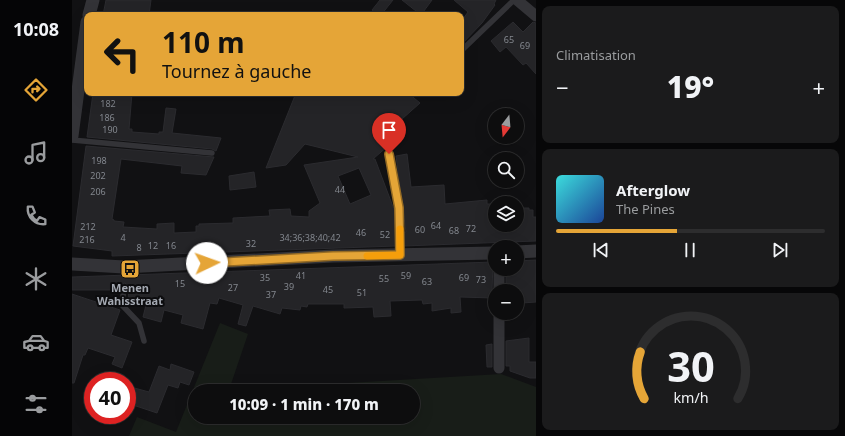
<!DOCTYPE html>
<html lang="fr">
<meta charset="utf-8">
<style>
body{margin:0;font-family:"Noto Sans",sans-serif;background:#1b1b1c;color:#f1f3f6;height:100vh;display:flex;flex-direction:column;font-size:15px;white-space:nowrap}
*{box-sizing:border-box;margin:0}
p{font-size:13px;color:#9a9c9e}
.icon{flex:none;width:22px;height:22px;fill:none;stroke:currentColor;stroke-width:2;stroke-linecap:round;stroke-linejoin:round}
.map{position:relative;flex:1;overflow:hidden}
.drawer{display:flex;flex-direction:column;gap:6px;padding:6px;background:#070708;width:309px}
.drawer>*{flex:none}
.hud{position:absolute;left:12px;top:12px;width:380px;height:84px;border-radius:8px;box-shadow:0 4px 16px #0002,0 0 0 1px #2d2d2e;background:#e5a537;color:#111;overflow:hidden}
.needle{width:26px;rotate:196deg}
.tools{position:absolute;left:416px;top:108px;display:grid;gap:8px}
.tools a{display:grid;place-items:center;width:36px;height:36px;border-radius:50%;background:#0d0d0e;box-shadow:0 4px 16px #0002,0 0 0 1px #2d2d2e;font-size:20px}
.speed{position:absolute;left:12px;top:372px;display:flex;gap:8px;font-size:20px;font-weight:700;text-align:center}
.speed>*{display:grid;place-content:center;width:52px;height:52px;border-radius:50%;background:#0d0d0e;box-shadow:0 4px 16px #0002,0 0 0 1px #2d2d2e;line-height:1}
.speed .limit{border:6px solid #d22;background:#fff;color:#111}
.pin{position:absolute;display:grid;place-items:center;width:34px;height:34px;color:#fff;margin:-41px -17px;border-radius:50% 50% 50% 0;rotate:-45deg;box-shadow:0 0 4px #0007}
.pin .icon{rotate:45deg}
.me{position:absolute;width:44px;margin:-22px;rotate:87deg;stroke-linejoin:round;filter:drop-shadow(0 0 3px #0008)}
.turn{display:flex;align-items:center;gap:14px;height:84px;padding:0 12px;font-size:18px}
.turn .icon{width:52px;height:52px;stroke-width:2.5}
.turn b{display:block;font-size:28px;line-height:34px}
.big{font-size:30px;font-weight:800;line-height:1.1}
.drawer .tile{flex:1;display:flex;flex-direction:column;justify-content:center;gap:6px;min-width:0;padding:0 14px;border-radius:8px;background:#1b1b1c}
.drawer .dial{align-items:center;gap:0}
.dial svg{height:104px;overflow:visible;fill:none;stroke:#2d2d2e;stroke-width:7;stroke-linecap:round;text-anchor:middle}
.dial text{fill:#f1f3f6;stroke:none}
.song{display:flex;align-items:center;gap:12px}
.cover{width:48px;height:48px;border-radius:6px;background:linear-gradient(135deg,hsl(180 70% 55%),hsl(220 70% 35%))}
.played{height:4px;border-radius:2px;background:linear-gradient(90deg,#e5a537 45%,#2d2d2e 45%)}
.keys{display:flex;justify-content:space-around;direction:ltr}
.heat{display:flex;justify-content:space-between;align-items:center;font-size:22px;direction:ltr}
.trip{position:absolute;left:116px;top:384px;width:232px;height:40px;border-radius:20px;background:#0d0d0e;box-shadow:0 4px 16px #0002,0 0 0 1px #2d2d2e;font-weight:800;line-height:40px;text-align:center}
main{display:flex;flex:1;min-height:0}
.menu{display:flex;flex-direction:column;width:72px;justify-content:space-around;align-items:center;background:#050506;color:#9a9c9e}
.menu .icon{width:28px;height:28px}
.menu .current{color:#e5a537}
.menu b{font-size:18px;color:#f1f3f6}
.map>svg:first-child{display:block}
</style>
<main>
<nav class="menu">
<b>10:08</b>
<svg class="icon current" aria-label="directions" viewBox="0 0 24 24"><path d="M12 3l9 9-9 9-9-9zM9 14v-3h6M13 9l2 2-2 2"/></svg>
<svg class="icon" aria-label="music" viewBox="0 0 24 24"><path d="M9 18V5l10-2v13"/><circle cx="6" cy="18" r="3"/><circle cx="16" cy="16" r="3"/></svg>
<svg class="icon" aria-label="phone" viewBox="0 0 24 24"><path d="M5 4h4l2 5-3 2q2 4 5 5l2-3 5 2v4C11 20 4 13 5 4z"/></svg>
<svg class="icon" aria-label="climate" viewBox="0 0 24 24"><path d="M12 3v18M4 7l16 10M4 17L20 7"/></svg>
<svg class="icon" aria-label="car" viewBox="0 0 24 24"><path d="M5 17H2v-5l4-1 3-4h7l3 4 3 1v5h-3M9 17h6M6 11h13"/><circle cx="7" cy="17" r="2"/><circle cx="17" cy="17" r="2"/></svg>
<svg class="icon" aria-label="filters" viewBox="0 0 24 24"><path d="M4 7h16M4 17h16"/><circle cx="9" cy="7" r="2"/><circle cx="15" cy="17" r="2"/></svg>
</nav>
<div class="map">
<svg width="464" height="436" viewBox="0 0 464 436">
<rect width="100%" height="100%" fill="#111113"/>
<path fill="#181d18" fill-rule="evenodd" d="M148 323 176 334 157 390 429 374 464 387V436H57L65 417 104 432ZM123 391H341V417H123Z"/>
<g fill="#242427" stroke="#2b2b2f" fill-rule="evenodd">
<path d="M34 0H79L77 15H31Z"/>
<path d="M308 0H321L309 15H306L300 10Z"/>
<path d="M330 0H360L349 15Z"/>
<path d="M382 0H424L422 4 423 5 410 23 389 45V22L396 12Z"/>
<path d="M441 22 451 32 461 22 464 23V74L454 63 451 65 434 47 428 52 419 41Z"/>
<path d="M21 93H60L57 129H60V132L87 134V132H91L94 108 104 109 100 133 149 138 144 151 140 149 15 137Z"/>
<path d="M224 93H336L348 103 330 119 332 132 301 159H303L323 212 324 246 40 256V251L1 246 14 146 142 157 134 175 109 173 110 166 49 159 40 219 42 220V221L52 222 51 227 85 229V224L102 223V233L124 232V226H127V224L161 223V218L198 216 197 210 218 209 219 216 237 217V211L248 203 232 165 286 157 233 144 214 165 194 168ZM287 168 299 195 278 204 266 176Z"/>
<path d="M335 154 339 187 372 185 373 204 415 200V204H423V225H445L446 208H457V210H461V217H464V241L332 246V232H334L324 156Z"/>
<path d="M182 172 184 187 158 190 157 176Z"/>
<path d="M464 260V302L450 303 449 298H445V291H434V269H445V261Z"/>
<path d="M421 262 420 291 422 298 388 297 389 312 379 313V308L360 311V303L351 304 350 300 318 301 319 316 302 317 301 307 272 308V304H236L235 307 229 306 228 310 210 308 208 314 181 306 174 326 166 324 171 305 147 298 145 304 138 303 131 329 109 323 111 315 92 310 89 322 71 317 74 305 57 301 56 286 53 283 48 285 47 290H0V277Z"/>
<path d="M0 294 48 310 39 335 60 342 50 368 40 364 43 357 16 348 13 355H11L2 383H0Z"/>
<path d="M457 338V362H464V378H458L438 371V366H434V341Z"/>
<path d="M420 344V367H415L414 345Z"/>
<path d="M99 364 122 372 117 385 108 382 106 388 96 385 85 413 55 403V386L77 392 87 366 98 370Z"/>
</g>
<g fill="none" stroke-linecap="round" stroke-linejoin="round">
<g stroke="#333337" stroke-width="5.5">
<path d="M389 51 442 0"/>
<path d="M0 140 140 153"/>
<path d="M317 155 327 208 328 254"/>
<path d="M52 287 50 305 67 323 72 341"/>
</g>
<g stroke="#333337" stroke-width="11">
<path d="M445 0 464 16"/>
<path d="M427 269V291"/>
<path d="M427 313V368"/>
</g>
<g stroke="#333337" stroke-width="13">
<path d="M17 15 21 0"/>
<path d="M0 136 15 22"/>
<path d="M445 252 464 251"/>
<path d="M0 264 52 267 261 256 423 253"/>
</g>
</g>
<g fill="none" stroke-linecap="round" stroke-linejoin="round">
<defs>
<path id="route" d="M135 263 261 256 328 255 327 208 317 154"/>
</defs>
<use href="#route" stroke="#956b24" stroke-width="10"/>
<use href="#route" stroke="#e5a537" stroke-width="7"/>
<path stroke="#f59e0b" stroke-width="7" d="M295 256 328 255V229"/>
</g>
<defs>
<symbol id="bus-square" viewBox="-11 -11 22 22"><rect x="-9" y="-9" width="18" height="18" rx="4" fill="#e5a537" stroke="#0c0c0e"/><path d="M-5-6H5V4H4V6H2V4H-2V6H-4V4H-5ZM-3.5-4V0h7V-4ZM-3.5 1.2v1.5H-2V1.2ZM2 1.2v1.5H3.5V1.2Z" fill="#111"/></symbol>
</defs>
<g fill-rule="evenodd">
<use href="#bus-square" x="47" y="258" width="22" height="22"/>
</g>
<g text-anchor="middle" stroke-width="4" stroke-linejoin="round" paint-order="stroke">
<g font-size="9" fill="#83878e">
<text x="437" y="43">65</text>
<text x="453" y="49">69</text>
<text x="36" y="107">182</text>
<text x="35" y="121">186</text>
<text x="38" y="133">190</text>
<text x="27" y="164">198</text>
<text x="26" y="179">202</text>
<text x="268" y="193">44</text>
<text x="26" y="195">206</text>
<text x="364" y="229">64</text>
<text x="16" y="230">212</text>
<text x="399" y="232">72</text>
<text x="348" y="233">60</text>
<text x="382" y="234">68</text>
<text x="289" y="236">46</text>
<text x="313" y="238">52</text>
<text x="51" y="241">4</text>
<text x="238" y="241">34;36;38;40;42</text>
<text x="15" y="243">216</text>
<text x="179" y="247">32</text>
<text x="81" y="249">12</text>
<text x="99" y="249">16</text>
<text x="67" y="251">8</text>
<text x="229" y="279">41</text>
<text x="334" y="279">59</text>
<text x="193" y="281">35</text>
<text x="392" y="281">69</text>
<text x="312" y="282">55</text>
<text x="409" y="283">73</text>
<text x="355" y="285">63</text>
<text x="108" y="287">15</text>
<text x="217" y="290">39</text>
<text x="161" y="291">27</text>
<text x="256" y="293">45</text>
<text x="290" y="296">51</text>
<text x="199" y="298">37</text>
</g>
<g font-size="11" font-weight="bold" fill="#a4a9b2" stroke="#0c0c0e">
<text x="58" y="292">Menen<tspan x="58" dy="13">Wahisstraat</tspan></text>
</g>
</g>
</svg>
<div class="tools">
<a><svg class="needle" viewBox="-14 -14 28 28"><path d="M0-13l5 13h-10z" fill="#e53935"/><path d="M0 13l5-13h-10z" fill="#9a9c9e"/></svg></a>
<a><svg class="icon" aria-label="search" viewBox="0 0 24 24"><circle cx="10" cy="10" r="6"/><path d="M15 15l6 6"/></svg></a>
<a><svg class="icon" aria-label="layers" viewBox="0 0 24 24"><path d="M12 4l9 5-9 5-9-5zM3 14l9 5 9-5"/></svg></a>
<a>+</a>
<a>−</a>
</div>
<div class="speed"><div class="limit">40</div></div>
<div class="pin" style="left:317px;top:154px;background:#d93025"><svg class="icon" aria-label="arrive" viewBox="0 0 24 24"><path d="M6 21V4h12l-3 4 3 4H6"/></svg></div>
<svg class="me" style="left:135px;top:263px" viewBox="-20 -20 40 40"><circle r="19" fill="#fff"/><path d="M0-13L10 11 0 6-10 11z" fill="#e5a537"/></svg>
<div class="trip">10:09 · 1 min · 170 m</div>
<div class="hud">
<div class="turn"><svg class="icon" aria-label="left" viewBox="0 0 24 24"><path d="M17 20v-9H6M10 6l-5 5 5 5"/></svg><div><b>110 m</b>Tournez à gauche</div></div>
</div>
</div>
<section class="drawer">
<div class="tile"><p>Climatisation</p>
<div class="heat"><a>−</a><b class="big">19°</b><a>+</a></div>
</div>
<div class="tile">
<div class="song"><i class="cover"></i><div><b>Afterglow</b><p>The Pines</p></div></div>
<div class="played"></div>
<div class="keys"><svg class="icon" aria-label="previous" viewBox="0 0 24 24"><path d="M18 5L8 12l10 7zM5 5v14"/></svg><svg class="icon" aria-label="pause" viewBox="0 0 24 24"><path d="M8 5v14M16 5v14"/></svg><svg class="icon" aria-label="next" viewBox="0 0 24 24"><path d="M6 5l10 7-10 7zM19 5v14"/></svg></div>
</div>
<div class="tile dial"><svg viewBox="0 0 100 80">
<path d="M14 69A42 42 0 1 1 86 69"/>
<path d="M14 69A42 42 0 0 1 11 33" stroke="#e5a537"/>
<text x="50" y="56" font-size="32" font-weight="700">30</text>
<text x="50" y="72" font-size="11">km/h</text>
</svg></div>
</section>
</main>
